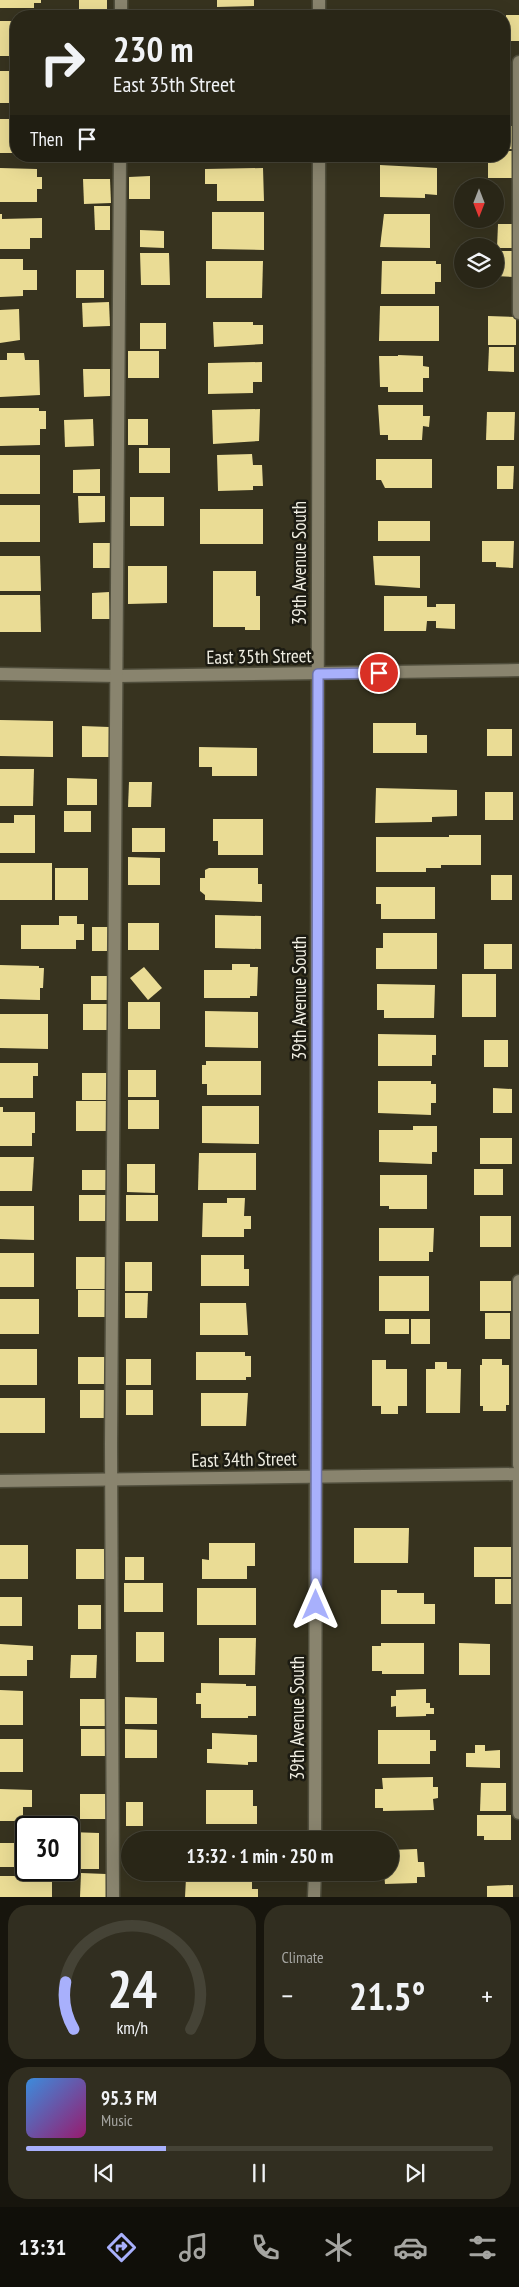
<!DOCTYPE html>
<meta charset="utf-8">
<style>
body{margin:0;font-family:"PT Sans Narrow",sans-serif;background:#312e20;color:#f1f3f6;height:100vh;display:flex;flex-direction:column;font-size:19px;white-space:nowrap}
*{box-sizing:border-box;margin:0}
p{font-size:16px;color:#a5a5a1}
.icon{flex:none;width:28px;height:28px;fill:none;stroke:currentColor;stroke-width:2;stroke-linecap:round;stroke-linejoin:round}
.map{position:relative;height:1897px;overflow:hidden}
.side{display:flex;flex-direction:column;gap:8px;padding:8px;background:#17150d;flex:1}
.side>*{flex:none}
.banner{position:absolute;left:10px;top:10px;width:500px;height:152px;border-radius:20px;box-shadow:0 5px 20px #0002,0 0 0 1px #454336;background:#292617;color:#f1f3f6;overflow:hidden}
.needle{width:32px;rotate:180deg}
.controls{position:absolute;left:454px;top:178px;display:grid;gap:10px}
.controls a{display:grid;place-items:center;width:50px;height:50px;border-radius:50%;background:#292617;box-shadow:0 5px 20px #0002,0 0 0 1px #454336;font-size:25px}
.speed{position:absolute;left:15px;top:1816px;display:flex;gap:10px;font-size:25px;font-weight:700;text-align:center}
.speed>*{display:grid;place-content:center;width:65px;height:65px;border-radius:50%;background:#292617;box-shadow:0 5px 20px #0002,0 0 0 1px #454336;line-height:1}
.speed .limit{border:2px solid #111;border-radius:8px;background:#fff;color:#111}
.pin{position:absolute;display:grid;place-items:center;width:42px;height:42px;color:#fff;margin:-21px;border:2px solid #fff;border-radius:50%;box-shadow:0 1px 5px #0007}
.me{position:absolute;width:55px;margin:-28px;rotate:0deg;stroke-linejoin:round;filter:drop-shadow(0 0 4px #0008)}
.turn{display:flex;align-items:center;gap:18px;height:105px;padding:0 20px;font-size:22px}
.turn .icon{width:65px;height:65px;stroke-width:2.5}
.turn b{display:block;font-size:35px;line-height:42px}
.then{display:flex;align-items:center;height:48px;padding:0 20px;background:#0003;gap:10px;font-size:19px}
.big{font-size:38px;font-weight:700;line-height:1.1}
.side .widget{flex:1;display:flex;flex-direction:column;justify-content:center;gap:8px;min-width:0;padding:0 18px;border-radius:20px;background:#312e20}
.side .dial{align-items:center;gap:0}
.dial svg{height:130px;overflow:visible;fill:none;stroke:#454336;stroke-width:7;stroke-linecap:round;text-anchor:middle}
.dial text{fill:#f1f3f6;stroke:none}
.song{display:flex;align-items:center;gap:15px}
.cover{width:60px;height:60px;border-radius:8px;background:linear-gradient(135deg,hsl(210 70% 55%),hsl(320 70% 35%))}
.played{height:5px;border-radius:2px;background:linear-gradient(90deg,#a8b0fc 30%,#454336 30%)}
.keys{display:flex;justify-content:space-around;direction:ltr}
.heat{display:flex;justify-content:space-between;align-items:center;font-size:28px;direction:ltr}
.side .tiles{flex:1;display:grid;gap:8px;grid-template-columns:1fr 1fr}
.widget:last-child{grid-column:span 2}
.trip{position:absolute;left:121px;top:1831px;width:278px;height:50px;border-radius:25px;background:#292617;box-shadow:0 5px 20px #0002,0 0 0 1px #454336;font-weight:700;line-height:50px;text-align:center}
.menu{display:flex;height:80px;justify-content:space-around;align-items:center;background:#100f09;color:#a5a5a1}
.menu .icon{width:35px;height:35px}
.menu .selected{color:#a8b0fc}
.menu b{font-size:22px;color:#f1f3f6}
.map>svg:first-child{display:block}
</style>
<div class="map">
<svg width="519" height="1897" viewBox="0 0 519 1897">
<rect width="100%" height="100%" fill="#37331f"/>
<g fill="#eadc95">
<path d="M0 0H41V3H34V8H0Z"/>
<rect x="79" y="0" width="28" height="9"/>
<path d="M217 0H254V6L217 7Z"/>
<path d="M109 12V16H79V13Z"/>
<rect x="506" y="15" width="13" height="26"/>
<rect x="0" y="21" width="16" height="35"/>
<rect x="0" y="71" width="16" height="32"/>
<rect x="0" y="119" width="16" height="34"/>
<rect x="504" y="126" width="12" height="23"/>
<path d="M504 151H516L515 178H488V156H504Z"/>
<path d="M380 165 437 168V195L425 194V198L380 197Z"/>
<path d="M0 168 37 169V177H42V189H37V202H0Z"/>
<path d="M263 168 264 201H217V184H205V169Z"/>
<path d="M150 176V199H129V177Z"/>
<path d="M83 179H110L111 203 84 204Z"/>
<path d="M94 206H110V230H95Z"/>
<path d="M212 212H264V250L212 249Z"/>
<path d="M0 214H2V219L42 218V238H30V249H0Z"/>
<path d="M384 214H430V248L380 247Z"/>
<path d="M498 224H515V248H497Z"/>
<path d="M140 230 164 231V248L140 247Z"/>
<path d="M495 251H515V277L495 276Z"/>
<path d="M140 253H169L170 285H141Z"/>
<path d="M0 259H23V270H37V290H23V296L0 297Z"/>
<path d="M206 261H263L262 298H206Z"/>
<path d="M382 261H436V264H441V282H435V294H381Z"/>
<rect x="76" y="270" width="28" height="28"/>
<path d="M109 302 110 326 83 327 82 303Z"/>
<path d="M380 306H439V341H379Z"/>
<path d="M19 309 20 340 0 343V310Z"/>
<path d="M488 316 516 317V345H488Z"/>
<path d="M213 322H253V325H263V344L214 347Z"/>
<rect x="140" y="323" width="26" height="26"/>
<path d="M489 347H514V372L488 371Z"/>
<rect x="128" y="351" width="31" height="27"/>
<path d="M7 353H24L25 360H39L40 395 0 397V360H7Z"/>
<path d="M398 355 423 356V366L429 367V378H423V392H388V387H380L379 356H398Z"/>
<path d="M262 362V382H253V393L208 394V363Z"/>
<path d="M83 369H110V396L84 397Z"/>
<path d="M378 405H423V416H430L429 427 423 426 422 440H388V435H380Z"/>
<path d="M0 408H39V411H46V429H40V445L0 446Z"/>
<path d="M260 409 259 441 213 444 212 410Z"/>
<path d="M487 412H515L514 440H486Z"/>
<path d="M93 419 94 446 65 447 64 420Z"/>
<rect x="128" y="419" width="20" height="26"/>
<rect x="139" y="448" width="31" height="25"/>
<path d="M252 454 253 465H262L263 486H253V490L218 491 217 455Z"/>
<rect x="0" y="455" width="40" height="39"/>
<path d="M376 459H432V488H385L381 480H376Z"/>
<path d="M497 466H514L513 489H497Z"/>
<path d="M100 469V493H73V470Z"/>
<path d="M78 496H105V522L79 523Z"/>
<rect x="130" y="497" width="34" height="29"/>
<rect x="0" y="505" width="40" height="37"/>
<rect x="200" y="509" width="63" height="35"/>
<rect x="378" y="521" width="52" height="20"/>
<path d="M482 541H514L513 568 496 567V562H482Z"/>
<rect x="93" y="543" width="17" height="25"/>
<path d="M0 556H40L41 591H0Z"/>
<path d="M373 556H420V588L375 585Z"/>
<path d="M128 566H167V603L128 604Z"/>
<path d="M213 571H256V596H260V630H245V627H213Z"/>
<path d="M109 592 110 619H92V593Z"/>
<path d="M0 595H40L41 632H0Z"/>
<path d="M384 596H427V607H436V604H455V629L436 628V621H427L426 631H384Z"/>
<path d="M0 720 53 721V757L0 756Z"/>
<path d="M373 723H416V735H427V753H373Z"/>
<path d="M82 726 109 727V757H82Z"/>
<rect x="487" y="729" width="25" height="27"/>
<path d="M199 747 257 748V776H212V767H199Z"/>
<path d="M0 769H34L33 806H0Z"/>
<path d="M67 778 97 779V805H67Z"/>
<path d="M129 782H152L151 807H128Z"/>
<path d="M376 788 457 790V816L432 817V822L375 823Z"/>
<rect x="485" y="792" width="28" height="28"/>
<rect x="64" y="811" width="27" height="21"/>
<path d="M14 815H35V853H0V823H14Z"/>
<path d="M213 819H263V855H218V841H213Z"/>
<rect x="132" y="828" width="33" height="24"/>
<path d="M449 835H481V865H441V868H426V872H376V837H449Z"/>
<path d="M128 857 160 858V885H128Z"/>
<rect x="0" y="863" width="52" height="37"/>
<rect x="55" y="868" width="33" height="32"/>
<path d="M209 868H258V884H262V902L205 900V895L200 891V878H205V870Z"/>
<rect x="491" y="875" width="21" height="25"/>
<path d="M376 887H435V919H381V904H376Z"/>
<path d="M215 915 261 916V949L215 948Z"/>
<path d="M59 916H77V924H84V940H76V949H21V925H59Z"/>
<rect x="128" y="923" width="31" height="27"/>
<rect x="92" y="927" width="16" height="24"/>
<path d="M383 933H437V969H376V948H383Z"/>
<rect x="484" y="944" width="28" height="25"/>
<path d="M232 964H250V967H258L257 996H250V998H204V970H232Z"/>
<path d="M0 965 39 966V968H44L43 988H40V1000L0 999Z"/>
<path d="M144 967 162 988 148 1000 130 978Z"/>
<rect x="462" y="974" width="34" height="43"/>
<path d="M91 976H109L108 1000H91Z"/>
<path d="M377 984 435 985 434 1018H384V1010H377Z"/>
<rect x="128" y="1002" width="32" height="27"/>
<rect x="83" y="1004" width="25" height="26"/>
<path d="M205 1011 258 1012V1048L205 1047Z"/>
<path d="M0 1014H48V1049L0 1048Z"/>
<path d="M378 1034 436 1035V1055H432V1066H378Z"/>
<rect x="484" y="1040" width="24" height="27"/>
<path d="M206 1061H261V1095H207V1084H202V1065H206Z"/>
<path d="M0 1063H38V1076H33V1098H0Z"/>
<rect x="128" y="1070" width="28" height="27"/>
<rect x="82" y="1073" width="27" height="27"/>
<path d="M378 1081H431V1084H436V1103H431V1115L378 1113Z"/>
<path d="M493 1088 512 1089V1113H493Z"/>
<rect x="128" y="1100" width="31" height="29"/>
<rect x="76" y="1101" width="32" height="30"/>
<path d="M202 1106H259V1144L202 1143Z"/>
<path d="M0 1107H3V1112H35V1133H32V1146H0Z"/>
<path d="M413 1126H437V1152H432V1164L379 1162V1130H413Z"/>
<rect x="480" y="1138" width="32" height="26"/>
<path d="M199 1153H256V1190H198Z"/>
<path d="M0 1157H34L32 1191H0Z"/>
<path d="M127 1164H155V1193L127 1192Z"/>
<rect x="474" y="1169" width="29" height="26"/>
<rect x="82" y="1170" width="25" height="20"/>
<path d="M380 1175H427V1209H389V1206H380Z"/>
<rect x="79" y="1195" width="29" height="26"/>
<rect x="126" y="1195" width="32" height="26"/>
<path d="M227 1198H245L244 1216H251V1229H244V1237H202L203 1203H227Z"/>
<path d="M0 1206H34V1240L0 1239Z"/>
<rect x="480" y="1216" width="31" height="31"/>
<path d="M379 1228H434L433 1252H429V1261H379Z"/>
<rect x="0" y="1253" width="34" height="34"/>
<path d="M201 1255H244V1269H249V1286H201Z"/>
<rect x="76" y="1257" width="32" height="32"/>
<rect x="125" y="1262" width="27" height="29"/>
<rect x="379" y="1276" width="50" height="35"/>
<rect x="480" y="1281" width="31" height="30"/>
<rect x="78" y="1290" width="30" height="27"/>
<path d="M125 1293H148L147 1318H125Z"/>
<rect x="0" y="1299" width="39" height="35"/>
<path d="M200 1303H246L248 1335H200Z"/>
<rect x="485" y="1313" width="25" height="26"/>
<rect x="385" y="1319" width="24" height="15"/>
<rect x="411" y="1319" width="19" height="25"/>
<rect x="0" y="1349" width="37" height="36"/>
<path d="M196 1352H245V1356H251V1377H246V1380H196Z"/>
<path d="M78 1357H108L107 1384H78Z"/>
<rect x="126" y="1359" width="25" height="26"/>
<path d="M482 1359H502V1365H509V1405H506V1411H483V1406H480V1365H482Z"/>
<path d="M372 1360H386V1369H407V1406H398V1414H381V1406H372Z"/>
<path d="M435 1362H447V1369H461L460 1413H426V1369H435Z"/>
<rect x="80" y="1390" width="27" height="28"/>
<rect x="126" y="1390" width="27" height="25"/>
<path d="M201 1393H248L246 1426H201Z"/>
<rect x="0" y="1398" width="45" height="35"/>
<path d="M354 1528H409L408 1563H354Z"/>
<path d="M209 1543H255V1566H247V1579H202V1559L209 1560Z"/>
<rect x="0" y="1545" width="28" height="34"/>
<rect x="474" y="1547" width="37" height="30"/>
<rect x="76" y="1549" width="31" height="30"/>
<rect x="125" y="1557" width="19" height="23"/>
<rect x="495" y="1579" width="16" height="25"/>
<rect x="124" y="1583" width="39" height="29"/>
<rect x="197" y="1588" width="59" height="37"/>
<path d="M381 1590H397V1593H424V1604H435V1624H381Z"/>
<rect x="0" y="1597" width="22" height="29"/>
<rect x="78" y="1605" width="23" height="24"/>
<rect x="136" y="1632" width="28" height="30"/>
<path d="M219 1638H256L255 1675H219Z"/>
<path d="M381 1643H424V1674H382V1671H372V1646H381Z"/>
<path d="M459 1643 490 1644V1675H459Z"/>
<path d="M0 1644 33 1646V1660H27V1676H0Z"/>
<path d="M71 1655H97L96 1678H70Z"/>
<path d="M201 1683 246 1684V1686H256V1716H248V1718H201V1704H196V1693H201Z"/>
<path d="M426 1689V1703H430V1708H434V1714H426V1716L396 1717V1706L391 1707V1696H396V1690Z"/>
<path d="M0 1690 23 1691V1725H0Z"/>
<path d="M125 1697 157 1698V1724H125Z"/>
<rect x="80" y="1699" width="26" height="27"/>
<rect x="81" y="1729" width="25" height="27"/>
<path d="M125 1729 157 1730V1758H125Z"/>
<path d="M378 1730H430V1740H436V1751H430V1764H378Z"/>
<path d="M212 1733 257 1735V1762H248V1765L207 1763V1749H212Z"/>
<rect x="0" y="1739" width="23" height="33"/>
<path d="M475 1745H485V1751L500 1750V1768L466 1767V1753H475Z"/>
<path d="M433 1777V1787H438V1798L433 1799 434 1810 383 1811V1808H375V1789H383L382 1778Z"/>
<path d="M481 1783H506V1811H480Z"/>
<path d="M0 1789 32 1790V1807H23V1821H0Z"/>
<path d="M206 1790H253V1806H257V1824H206Z"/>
<rect x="80" y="1794" width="26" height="25"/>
<rect x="126" y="1802" width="17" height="24"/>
<path d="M477 1815H511V1840H484V1836H477Z"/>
<path d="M70 1832 99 1833V1869H70Z"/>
<rect x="0" y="1843" width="26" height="24"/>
<path d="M417 1849 418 1862H424L425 1877H417V1883L385 1884 384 1872H390V1850Z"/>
<rect x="135" y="1872" width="27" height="5"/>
<rect x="207" y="1872" width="38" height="2"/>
<path d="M81 1873 106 1874V1897H80Z"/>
<rect x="0" y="1876" width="52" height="21"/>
<path d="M186 1878H252V1889H258V1897H185Z"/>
<path d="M513 1885V1897H487V1886Z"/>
</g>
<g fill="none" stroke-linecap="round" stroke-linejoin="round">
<defs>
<g id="minor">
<path d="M121 16V0"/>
<path d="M319 16V0"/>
<path d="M519 62V313"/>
<path d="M0 674 118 676 519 670"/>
<path d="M519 1281V1465"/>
<path d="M519 1478V1813"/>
<path d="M0 1481 519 1474"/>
<path d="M315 1840 319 156"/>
<path d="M113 1897 111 1444 120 156"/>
<path d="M314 1897 315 1872"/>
</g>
</defs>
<use href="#minor" stroke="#504e3c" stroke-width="15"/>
<use href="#minor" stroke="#89846e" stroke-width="12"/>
</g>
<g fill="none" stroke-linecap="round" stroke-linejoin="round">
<defs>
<path id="route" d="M316 1605 318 674 379 673"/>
</defs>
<use href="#route" stroke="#6d72a4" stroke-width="12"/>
<use href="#route" stroke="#a8b0fc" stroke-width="9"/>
</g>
<g text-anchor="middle" stroke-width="5" stroke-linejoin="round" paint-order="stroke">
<g font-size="19" fill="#f0eee2" stroke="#1c1b12">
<text transform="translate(299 563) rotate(-90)" y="7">39th Avenue South</text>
<text transform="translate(259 656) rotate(-1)" y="7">East 35th Street</text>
<text transform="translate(299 998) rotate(-90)" y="7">39th Avenue South</text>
<text transform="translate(244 1459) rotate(-1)" y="7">East 34th Street</text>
<text transform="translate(297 1718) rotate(-90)" y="7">39th Avenue South</text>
</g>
</g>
</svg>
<div class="controls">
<a><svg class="needle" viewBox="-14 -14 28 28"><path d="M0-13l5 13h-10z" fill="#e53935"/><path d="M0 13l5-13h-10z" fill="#a5a5a1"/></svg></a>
<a><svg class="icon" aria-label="layers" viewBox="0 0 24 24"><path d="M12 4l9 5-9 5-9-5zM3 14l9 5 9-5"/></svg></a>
</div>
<div class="speed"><div class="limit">30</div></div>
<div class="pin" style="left:379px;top:673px;background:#d93025"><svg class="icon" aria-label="arrive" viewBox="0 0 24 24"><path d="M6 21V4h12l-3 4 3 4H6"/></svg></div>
<svg class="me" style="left:316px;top:1605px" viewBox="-20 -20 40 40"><path d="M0-17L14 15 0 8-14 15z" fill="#a8b0fc" stroke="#fff" stroke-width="4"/></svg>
<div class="trip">13:32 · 1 min · 250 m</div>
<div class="banner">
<div class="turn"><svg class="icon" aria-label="right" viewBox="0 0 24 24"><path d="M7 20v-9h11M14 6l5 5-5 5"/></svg><div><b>230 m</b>East 35th Street</div></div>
<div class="then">Then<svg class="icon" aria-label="arrive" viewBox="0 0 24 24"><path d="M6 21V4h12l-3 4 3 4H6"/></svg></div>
</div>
</div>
<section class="side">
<div class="tiles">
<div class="widget dial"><svg viewBox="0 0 100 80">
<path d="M14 69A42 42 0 1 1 86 69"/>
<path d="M14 69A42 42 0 0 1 9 40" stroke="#a8b0fc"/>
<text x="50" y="56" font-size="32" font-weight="700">24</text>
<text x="50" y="72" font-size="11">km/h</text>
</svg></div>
<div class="widget"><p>Climate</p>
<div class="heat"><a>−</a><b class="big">21.5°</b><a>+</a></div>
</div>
<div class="widget">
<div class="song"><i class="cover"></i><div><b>95.3 FM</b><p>Music</p></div></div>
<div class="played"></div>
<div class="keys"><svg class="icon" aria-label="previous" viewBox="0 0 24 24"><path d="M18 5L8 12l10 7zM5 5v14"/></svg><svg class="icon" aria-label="pause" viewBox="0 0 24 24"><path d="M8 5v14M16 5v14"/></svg><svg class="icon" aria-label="next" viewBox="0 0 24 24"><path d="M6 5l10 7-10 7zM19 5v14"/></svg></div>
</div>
</div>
</section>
<nav class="menu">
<b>13:31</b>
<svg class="icon selected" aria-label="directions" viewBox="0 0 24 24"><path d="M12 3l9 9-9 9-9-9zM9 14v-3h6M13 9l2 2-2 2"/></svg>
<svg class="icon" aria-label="music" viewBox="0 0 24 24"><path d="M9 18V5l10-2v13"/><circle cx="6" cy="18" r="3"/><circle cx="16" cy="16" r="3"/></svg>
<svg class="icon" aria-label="phone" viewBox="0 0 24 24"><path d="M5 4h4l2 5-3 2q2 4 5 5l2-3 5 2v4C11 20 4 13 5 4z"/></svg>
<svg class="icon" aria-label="climate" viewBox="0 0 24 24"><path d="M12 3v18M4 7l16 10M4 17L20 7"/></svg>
<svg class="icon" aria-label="car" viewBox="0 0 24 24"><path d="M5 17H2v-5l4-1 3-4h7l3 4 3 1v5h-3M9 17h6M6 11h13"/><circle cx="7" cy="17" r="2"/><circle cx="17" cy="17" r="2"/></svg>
<svg class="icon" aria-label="filters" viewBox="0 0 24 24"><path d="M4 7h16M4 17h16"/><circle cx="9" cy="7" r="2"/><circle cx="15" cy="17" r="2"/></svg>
</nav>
